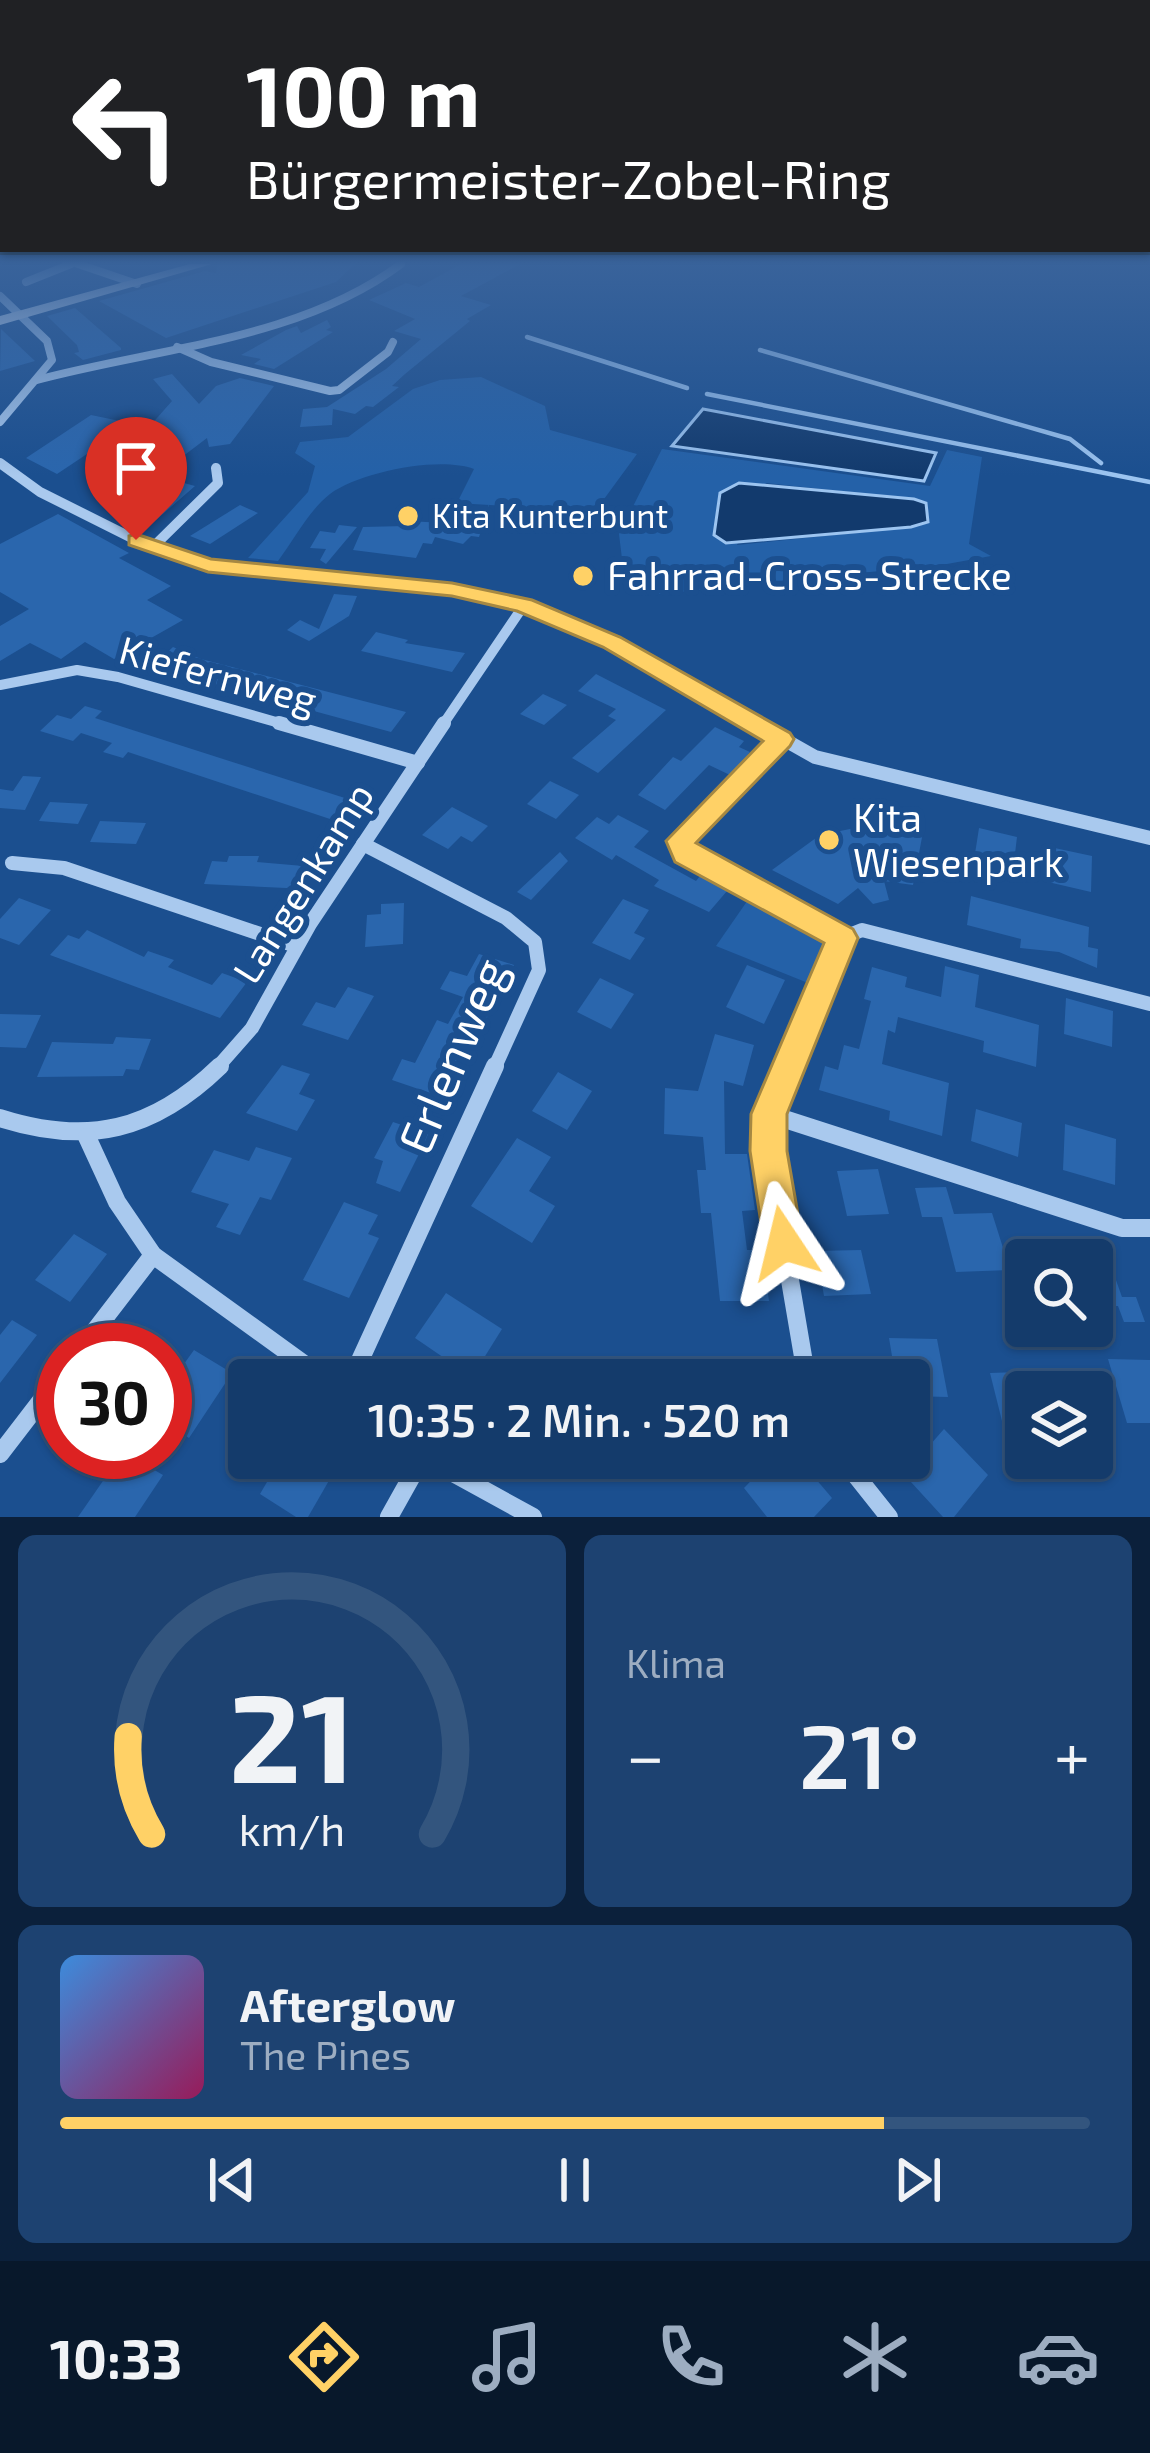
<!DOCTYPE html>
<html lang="de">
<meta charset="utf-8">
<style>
body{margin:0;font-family:"Exo 2",sans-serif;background:#1d4271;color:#f1f3f6;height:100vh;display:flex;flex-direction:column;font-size:45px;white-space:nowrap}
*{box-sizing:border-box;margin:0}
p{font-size:39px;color:#9dadc1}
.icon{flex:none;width:66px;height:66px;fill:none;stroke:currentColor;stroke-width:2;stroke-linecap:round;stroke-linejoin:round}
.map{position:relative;height:1517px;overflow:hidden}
.drawer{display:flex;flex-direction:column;gap:18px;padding:18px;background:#0b203b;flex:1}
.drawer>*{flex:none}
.hud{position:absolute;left:0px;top:0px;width:1152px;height:252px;box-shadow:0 3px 9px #0004,0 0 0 3px #33557e;background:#202124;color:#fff;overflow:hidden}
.tools{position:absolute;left:1005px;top:1239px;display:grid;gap:24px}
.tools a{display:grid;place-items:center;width:108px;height:108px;border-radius:12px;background:#143b6b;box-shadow:0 3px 9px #0004,0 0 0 3px #33557e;font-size:60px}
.speed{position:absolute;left:36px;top:1323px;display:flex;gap:24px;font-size:60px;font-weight:700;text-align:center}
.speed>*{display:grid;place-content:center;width:156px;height:156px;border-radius:50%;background:#143b6b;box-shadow:0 3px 9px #0004,0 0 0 3px #33557e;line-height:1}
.speed .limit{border:18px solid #d22;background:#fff;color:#111}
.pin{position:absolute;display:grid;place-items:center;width:102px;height:102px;color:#fff;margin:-123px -51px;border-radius:50% 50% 50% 0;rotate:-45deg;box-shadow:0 0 12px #0007}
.pin .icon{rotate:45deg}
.me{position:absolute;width:132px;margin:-66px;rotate:350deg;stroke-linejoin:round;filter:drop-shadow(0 0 9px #0008)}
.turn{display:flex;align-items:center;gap:42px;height:252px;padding:0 48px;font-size:54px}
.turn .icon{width:156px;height:156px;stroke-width:2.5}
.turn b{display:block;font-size:84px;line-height:102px}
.big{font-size:90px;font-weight:600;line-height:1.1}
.drawer .widget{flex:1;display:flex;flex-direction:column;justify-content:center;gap:18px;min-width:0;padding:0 42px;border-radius:18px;background:#1d4271}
.drawer .dial{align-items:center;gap:0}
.dial svg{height:312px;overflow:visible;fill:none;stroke:#33557e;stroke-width:7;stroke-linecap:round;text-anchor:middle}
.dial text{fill:#f1f3f6;stroke:none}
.song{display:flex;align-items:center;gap:36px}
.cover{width:144px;height:144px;border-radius:18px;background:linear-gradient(135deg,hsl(210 70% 55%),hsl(330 70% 35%))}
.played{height:12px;border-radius:6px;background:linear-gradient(90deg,#ffd166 80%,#33557e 80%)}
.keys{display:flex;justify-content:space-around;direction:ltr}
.heat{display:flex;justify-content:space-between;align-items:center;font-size:66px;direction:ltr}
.drawer .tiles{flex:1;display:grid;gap:18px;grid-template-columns:1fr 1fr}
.widget:last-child{grid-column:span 2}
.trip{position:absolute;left:228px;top:1359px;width:702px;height:120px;border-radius:12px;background:#143b6b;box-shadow:0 3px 9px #0004,0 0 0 3px #33557e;font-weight:600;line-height:120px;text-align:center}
.menu{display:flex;height:192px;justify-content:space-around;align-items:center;background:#08182b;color:#9dadc1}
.menu .icon{width:84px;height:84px}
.menu .selected{color:#ffd166}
.menu b{font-size:54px;color:#f1f3f6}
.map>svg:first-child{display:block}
</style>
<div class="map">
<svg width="1150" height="1517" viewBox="0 0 1150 1517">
<rect width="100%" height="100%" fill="#1b4f8f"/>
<g fill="#2461a8" fill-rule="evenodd">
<path d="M481 377 545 406 550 430 637 454 588 521 537 508 457 503 474 469C439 456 360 472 330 494 310 509 293 541 278 561L248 558 308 492 315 466 295 453 300 442 348 437 413 389 440 380Z"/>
<path d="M662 449 930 486 947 450 982 457 969 544 991 556 947 564 650 595 623 567 619 534ZM766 483 914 499 926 503 920 526 737 545Z"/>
<path d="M750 897 829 939 808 983 716 946Z"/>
</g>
<g fill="#123a6d" stroke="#9cc4f0" stroke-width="3">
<path d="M703 409 936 453 924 481 672 446Z"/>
<path d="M739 483 914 499 926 503 928 522 911 527 726 543 714 535 720 493Z"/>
</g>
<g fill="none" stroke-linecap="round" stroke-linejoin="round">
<g stroke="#9cc4f0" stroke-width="4.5">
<path d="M527 337 687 388"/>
<path d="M760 350 1070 439 1101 463"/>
<path d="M707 394 1150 482"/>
</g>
</g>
<g fill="#2a66ad">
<path d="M217 264H355L336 282 166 338 99 301 205 271 216 273Z"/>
<path d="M461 264H520L461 296 491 305 467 319 470 321 405 374 392 386 399 387 373 407 366 406 355 414 333 409 332 425 300 427 303 409 327 407 386 369 421 339 394 331 415 319 369 300 406 283 419 287Z"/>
<path d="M75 308 121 348V350L83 360 74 353 79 352 77 345 47 316Z"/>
<path d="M327 320 331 327 326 330 333 332 274 369 254 364 261 359 241 355 286 330 297 326 301 333Z"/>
<path d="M1 329 35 361 0 371Z"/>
<path d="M172 374 199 404 216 386 240 378 274 386 230 444 209 447 207 438 182 457 105 442 57 474 26 458 91 415 149 427 172 401 153 379Z"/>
<path d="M115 480 158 491 173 480 195 486 156 520 131 513 138 508 94 496Z"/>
<path d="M240 505 258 513 210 544 190 536Z"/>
<path d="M489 505 479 537 471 536 463 544 435 537 432 544 423 543 416 558 353 550 363 527 405 526 406 521 467 524Z"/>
<path d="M58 514 129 553 119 558 171 586 147 600 183 620 114 659 85 642 61 659 30 643 0 661V626L29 609 0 592V544Z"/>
<path d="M339 525 357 527 326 564 320 560 326 549 310 548 320 531 335 533Z"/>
<path d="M334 594 357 596 349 616 309 641 287 630 300 620 319 629Z"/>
<path d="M376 632 408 640 405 643 465 653 452 672 361 651Z"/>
<path d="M173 647 201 659 406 712 391 732 152 667Z"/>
<path d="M596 674 666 710 598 773 572 758 616 720 608 716 616 709 578 691Z"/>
<path d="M543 694 567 705 544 725 520 714Z"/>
<path d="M85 706 102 711 95 718 348 799 333 820 128 752 123 758 103 752 112 743 81 733 73 741 40 731 57 715 71 719Z"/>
<path d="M715 727 744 741 739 747 750 752 730 775 709 765 665 810 638 795 673 757 681 761Z"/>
<path d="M23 776 41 777 25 810 0 808V789L13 791Z"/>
<path d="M550 781 579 795 556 819 527 804Z"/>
<path d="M50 802 88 804 78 824 39 821Z"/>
<path d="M452 807 488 826 472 842 461 836 448 849 422 835Z"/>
<path d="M618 815 649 831 634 847 696 881 700 876 727 891 709 912 654 886 659 880 616 855 612 860 575 838 597 817 609 824Z"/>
<path d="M100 821 146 823 136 844 90 842Z"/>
<path d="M870 825 923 832 913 885 884 881 889 900 873 904 858 888 838 904 772 870 820 835Z"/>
<path d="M979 828 1017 837 1013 870 974 860Z"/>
<path d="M1050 847 1092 856 1091 892 1048 882Z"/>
<path d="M560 852 568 861 531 900 517 892Z"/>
<path d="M229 856H259L257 862 315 867 307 889 204 884 212 861 227 862Z"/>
<path d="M971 896 1089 927 1088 947 1098 949 1097 968 1059 952 1020 948 1021 939 967 925Z"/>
<path d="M19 898 51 910 19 945 0 938V919Z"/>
<path d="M623 899 649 910 634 933 645 938 630 960 592 943Z"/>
<path d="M404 903 403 944 365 947 367 915 381 914V904Z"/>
<path d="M87 930 144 957 148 951 174 960 168 967 212 985 222 973 247 982 220 1018 50 955 68 935 79 939Z"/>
<path d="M479 954 514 965 471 1049 463 1047 439 1096 392 1080 402 1059 415 1063 437 1020 448 1024 463 997 440 989 450 971 467 976Z"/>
<path d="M747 965 785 980 764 1024 726 1007Z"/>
<path d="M945 966 979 975 975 1007 1039 1025 1036 1067 983 1052 984 1041 898 1017 895 1033 888 1030 882 1064 949 1083 942 1136 889 1120 890 1111 819 1090 825 1066 838 1070 844 1045 859 1049 871 1001 864 999 872 967 907 977 905 987 941 997Z"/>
<path d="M600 978 634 994 611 1029 577 1012Z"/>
<path d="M348 987 374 996 348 1040 302 1025 316 1002 335 1008Z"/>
<path d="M1066 998 1113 1011 1112 1047 1064 1034Z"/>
<path d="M0 1014 41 1015 26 1048 0 1047Z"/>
<path d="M715 1034 754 1045 743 1086 724 1081 725 1154H747L755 1210 742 1211 747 1250H762L769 1301H720L711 1213H701L697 1170H706L703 1137 664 1134 665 1088 698 1091Z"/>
<path d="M116 1037 151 1039 139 1070 126 1069 123 1076 37 1077 52 1042 113 1044Z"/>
<path d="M282 1065 310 1074 299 1094 315 1100 297 1131 246 1113Z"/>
<path d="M558 1072 592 1091 567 1130 532 1111Z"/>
<path d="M976 1109 1022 1123 1018 1157 971 1141Z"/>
<path d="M393 1122 429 1134 400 1192 376 1183 383 1161 374 1158Z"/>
<path d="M1065 1124 1116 1139 1115 1185 1063 1170Z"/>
<path d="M517 1138 551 1157 529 1191 555 1206 532 1243 471 1206Z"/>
<path d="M256 1147 292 1158 271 1200 260 1197 240 1235 216 1227 229 1204 191 1192 214 1150 249 1161Z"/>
<path d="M878 1169 889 1214 847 1216 837 1171Z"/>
<path d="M946 1187 954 1214 992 1213 1010 1270 956 1272 942 1217H922L915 1188Z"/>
<path d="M344 1202 378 1215 368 1234 379 1238 349 1298 303 1280Z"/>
<path d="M74 1234 107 1254 70 1302 35 1280Z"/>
<path d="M861 1250 871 1294 824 1296 816 1251Z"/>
<path d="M1092 1252H1106L1122 1297H1136L1145 1322H1124L1118 1306H1092Z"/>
<path d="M446 1293 502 1329 472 1377 415 1338Z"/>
<path d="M12 1320 37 1335 0 1383V1335Z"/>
<path d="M889 1338 937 1339 948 1397 909 1396V1380H896Z"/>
<path d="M194 1350 232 1373 189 1438 165 1422V1378L171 1382Z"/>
<path d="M1108 1359 1150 1360V1423H1127Z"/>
<path d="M1046 1371 1052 1392H1026V1425H1003L990 1373Z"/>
<path d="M944 1429 988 1475 954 1517H943L889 1458 915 1462Z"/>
<path d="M123 1452 163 1475 135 1517H78Z"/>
<path d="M281 1458H342L308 1517H296L260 1494Z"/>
<path d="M773 1458H798L832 1498 814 1517H767L744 1488Z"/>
</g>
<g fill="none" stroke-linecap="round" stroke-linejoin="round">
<g stroke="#a9c9ee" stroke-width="8">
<path d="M78 264 137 284"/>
<path d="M26 282 71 264"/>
<path d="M0 296 47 341 52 360 0 422"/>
<path d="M177 347 211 362 330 391 339 390 388 352 393 342"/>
<path d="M37 380C156 348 300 340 401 264"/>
</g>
<g stroke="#a9c9ee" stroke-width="10">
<path d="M0 463 40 492 152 548 208 565 452 589 524 605 611 642 760 726"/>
<path d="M152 548 218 483 216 468"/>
<path d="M0 685 77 670 118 677 290 726"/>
<path d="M442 726 524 605"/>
</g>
<g stroke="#a9c9ee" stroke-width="14">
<path d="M279 723 418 763"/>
<path d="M755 723 815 757 1150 838"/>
<path d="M780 739 681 841 686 854 842 938"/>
<path d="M363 844 506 918 535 942 539 970 494 1069"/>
<path d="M12 863 64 868 296 946"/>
<path d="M216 1069 252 1028 310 924 444 723"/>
<path d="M788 1069 842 938 862 930 1150 1004"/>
</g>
<g stroke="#a9c9ee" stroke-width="18">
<path d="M789 1066 769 1114 768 1151 807 1380"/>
<path d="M769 1114 1122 1228H1150"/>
<path d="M0 1118C88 1146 153 1131 220 1066"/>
<path d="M87 1137 117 1202 153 1255 326 1380"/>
<path d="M80 1350 153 1255"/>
<path d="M351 1380 495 1066"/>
<path d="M0 1454 63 1372"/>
<path d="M426 1458 533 1517"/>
<path d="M842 1458 889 1517"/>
<path d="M389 1517 422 1458"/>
</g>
<path fill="#d6e6fa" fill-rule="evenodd" d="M190 264H212L0 325V316Z"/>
</g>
<linearGradient id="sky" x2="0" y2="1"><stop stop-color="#0f2b4f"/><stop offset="0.55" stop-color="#39639b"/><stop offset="1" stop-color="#39639b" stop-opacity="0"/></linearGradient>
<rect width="1150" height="476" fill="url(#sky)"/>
<path fill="#ffd166" stroke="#a68842" stroke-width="3" d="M136 534 211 559 452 583 532 600 620 637 790 733 794 739 790 746 696 843 853 929 858 938 787 1114V1151L803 1243 797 1256 784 1262 770 1256 764 1243 750 1151 751 1114 824 943 675 862 666 841 763 741 603 647 517 611 452 596 208 572 129 545V536Z"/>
<g fill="#ffd166" stroke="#1b4f8f" stroke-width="4.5">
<circle cx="408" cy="516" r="12"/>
<circle cx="583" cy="576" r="12"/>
<circle cx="829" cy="840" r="12"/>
</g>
<g text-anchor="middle" stroke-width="12" stroke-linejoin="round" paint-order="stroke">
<g font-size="33" fill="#fff" stroke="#1b4f8f" text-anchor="start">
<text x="432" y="528">Kita Kunterbunt</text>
</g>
<g font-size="39" fill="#fff" stroke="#1b4f8f" text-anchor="start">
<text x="607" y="590">Fahrrad-Cross-Strecke</text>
<text x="853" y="832">Kita<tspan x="853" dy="45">Wiesenpark</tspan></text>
</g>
<g font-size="39" fill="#fff" stroke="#1b4f8f">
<text transform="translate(218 675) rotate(15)" y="14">Kiefernweg</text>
<text transform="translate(303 883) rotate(-58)" y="14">Langenkamp</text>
</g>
<g font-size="48" fill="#fff" stroke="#1b4f8f">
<text transform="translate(453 1056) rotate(-67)" y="17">Erlenweg</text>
</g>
</g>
</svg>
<div class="tools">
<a><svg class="icon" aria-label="search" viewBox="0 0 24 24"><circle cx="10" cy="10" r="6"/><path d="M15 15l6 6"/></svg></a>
<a><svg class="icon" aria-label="layers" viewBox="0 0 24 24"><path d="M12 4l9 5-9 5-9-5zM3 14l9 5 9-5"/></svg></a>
</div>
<div class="speed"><div class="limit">30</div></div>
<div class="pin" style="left:136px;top:540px;background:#d93025"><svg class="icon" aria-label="arrive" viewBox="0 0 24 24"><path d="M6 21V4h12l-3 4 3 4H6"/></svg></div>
<svg class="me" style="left:784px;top:1243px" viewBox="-20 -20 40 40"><path d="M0-17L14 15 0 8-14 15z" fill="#ffd166" stroke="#fff" stroke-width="4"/></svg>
<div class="trip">10:35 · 2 Min. · 520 m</div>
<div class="hud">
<div class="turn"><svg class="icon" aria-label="left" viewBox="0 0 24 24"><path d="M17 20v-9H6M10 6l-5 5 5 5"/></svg><div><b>100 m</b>Bürgermeister-Zobel-Ring</div></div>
</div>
</div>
<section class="drawer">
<div class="tiles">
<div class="widget dial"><svg viewBox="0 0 100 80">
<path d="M14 69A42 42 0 1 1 86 69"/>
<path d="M14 69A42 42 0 0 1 8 44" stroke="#ffd166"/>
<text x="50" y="56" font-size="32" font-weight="700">21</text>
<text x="50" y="72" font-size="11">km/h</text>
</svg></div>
<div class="widget"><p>Klima</p>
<div class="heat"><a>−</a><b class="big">21°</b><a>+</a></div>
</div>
<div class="widget">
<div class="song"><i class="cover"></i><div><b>Afterglow</b><p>The Pines</p></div></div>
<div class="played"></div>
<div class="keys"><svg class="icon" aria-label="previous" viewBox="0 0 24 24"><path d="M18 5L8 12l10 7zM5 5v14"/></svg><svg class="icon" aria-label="pause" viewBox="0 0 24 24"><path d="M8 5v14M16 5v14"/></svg><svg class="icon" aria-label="next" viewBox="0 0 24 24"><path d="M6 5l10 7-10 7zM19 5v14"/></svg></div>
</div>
</div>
</section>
<nav class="menu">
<b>10:33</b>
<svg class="icon selected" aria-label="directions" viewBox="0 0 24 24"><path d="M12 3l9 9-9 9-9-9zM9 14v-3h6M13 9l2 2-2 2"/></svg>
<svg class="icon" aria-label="music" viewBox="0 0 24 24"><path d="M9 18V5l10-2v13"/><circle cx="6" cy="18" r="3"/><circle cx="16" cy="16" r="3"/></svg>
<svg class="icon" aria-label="phone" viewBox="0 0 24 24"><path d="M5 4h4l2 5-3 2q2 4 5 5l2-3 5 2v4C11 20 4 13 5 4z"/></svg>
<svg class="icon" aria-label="climate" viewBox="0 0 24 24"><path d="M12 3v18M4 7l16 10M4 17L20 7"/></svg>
<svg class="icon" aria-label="car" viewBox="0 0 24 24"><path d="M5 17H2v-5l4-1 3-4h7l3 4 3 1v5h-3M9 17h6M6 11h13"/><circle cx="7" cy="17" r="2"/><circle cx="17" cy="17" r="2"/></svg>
</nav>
